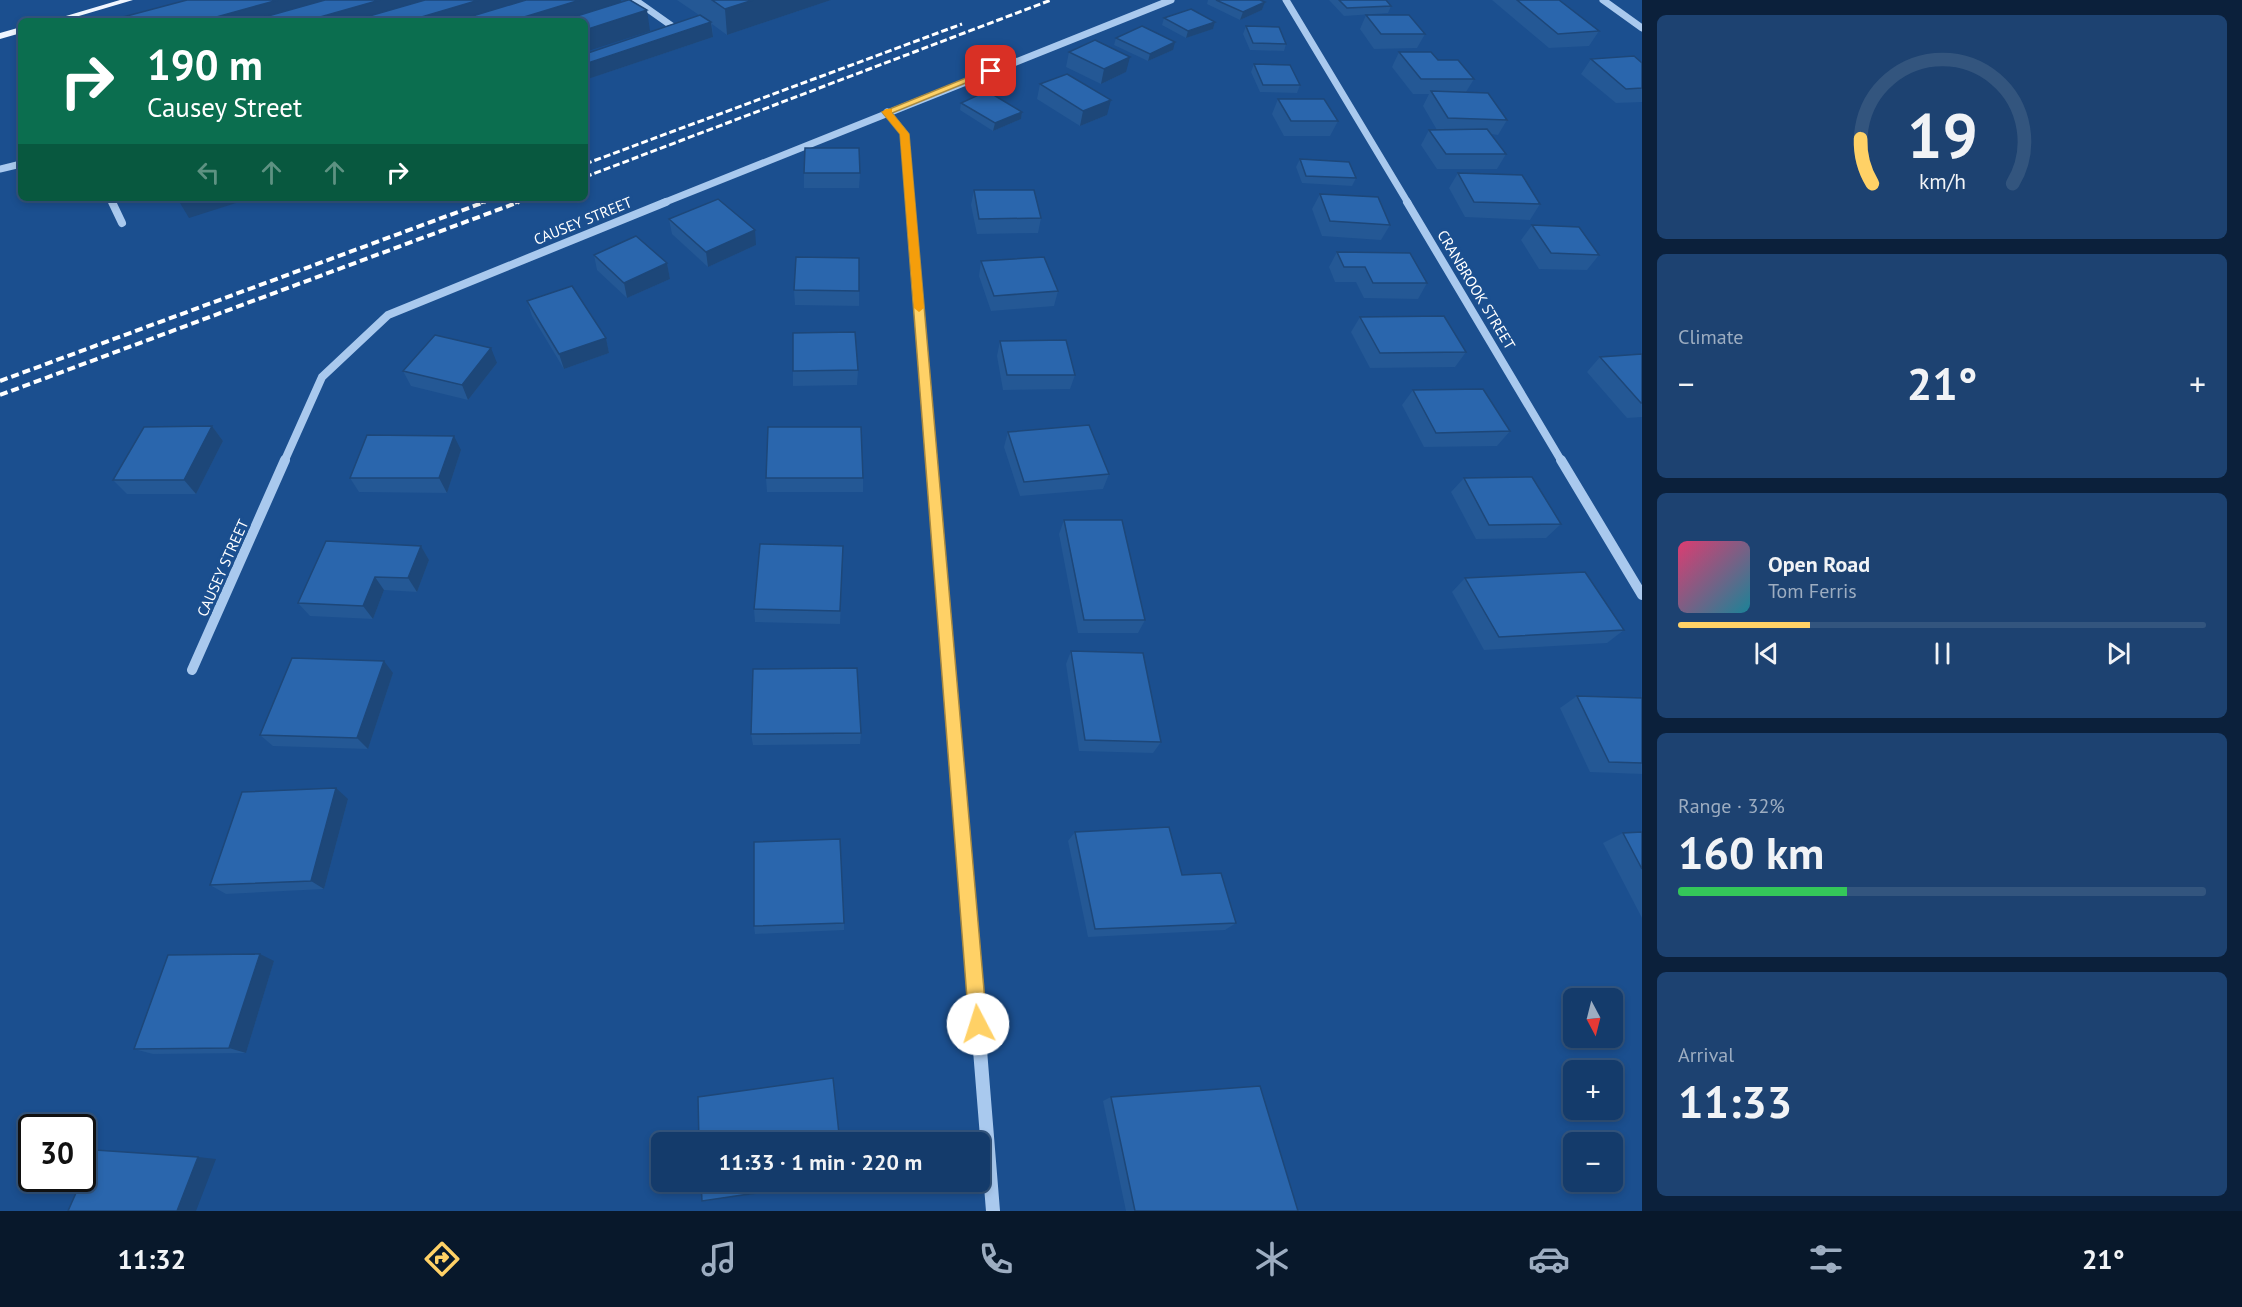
<!DOCTYPE html>
<meta charset="utf-8">
<style>
body{margin:0;font-family:"PT Sans",sans-serif;background:#1d4271;color:#f1f3f6;height:100vh;display:flex;flex-direction:column;font-size:22px;white-space:nowrap}
*{box-sizing:border-box;margin:0}
p{font-size:20px;color:#9dadc1}
.icon{flex:none;width:33px;height:33px;fill:none;stroke:currentColor;stroke-width:2;stroke-linecap:round;stroke-linejoin:round}
.map{position:relative;flex:1;overflow:hidden}
.panel{display:flex;flex-direction:column;gap:15px;padding:15px;background:#0b203b;width:600px}
.panel>*{flex:none}
.hud{position:absolute;left:18px;top:18px;width:570px;height:183px;border-radius:9px;box-shadow:0 3px 9px #0003,0 0 0 2px #33557e;background:#0b6e4f;color:#fff;overflow:hidden}
.needle{width:39px;rotate:173deg}
.tools{position:absolute;left:1563px;top:988px;display:grid;gap:12px}
.tools a{display:grid;place-items:center;width:60px;height:60px;border-radius:9px;background:#143b6b;box-shadow:0 3px 9px #0003,0 0 0 2px #33557e;font-size:30px}
.speed{position:absolute;left:18px;top:1114px;display:flex;gap:12px;font-size:30px;font-weight:700;text-align:center}
.speed>*{display:grid;place-content:center;width:78px;height:78px;border-radius:50%;background:#143b6b;box-shadow:0 3px 9px #0003,0 0 0 2px #33557e;line-height:1}
.speed .limit{border:3px solid #111;border-radius:9px;background:#fff;color:#111}
.pin{position:absolute;display:grid;place-items:center;width:51px;height:51px;color:#fff;margin:-26px;border-radius:12px;box-shadow:0 3px 9px #0006}
.me{position:absolute;width:66px;margin:-33px;rotate:355deg;stroke-linejoin:round;filter:drop-shadow(0 0 4px #0008)}
.turn{display:flex;align-items:center;gap:21px;height:126px;padding:0 30px;font-size:27px}
.turn .icon{width:78px;height:78px;stroke-width:2.5}
.turn b{display:block;font-size:42px;line-height:51px}
.lanes{display:flex;align-items:center;height:57px;padding:0 30px;background:#0003;justify-content:center;gap:30px;direction:ltr}
.lanes .off{opacity:.35}
.big{font-size:45px;font-weight:700;line-height:1.1}
.panel .card{flex:1;display:flex;flex-direction:column;justify-content:center;gap:9px;min-width:0;padding:0 21px;border-radius:9px;background:#1d4271}
.panel .dial{align-items:center;gap:0}
.dial svg{height:156px;overflow:visible;fill:none;stroke:#33557e;stroke-width:7;stroke-linecap:round;text-anchor:middle}
.dial text{fill:#f1f3f6;stroke:none}
.song{display:flex;align-items:center;gap:18px}
.cover{width:72px;height:72px;border-radius:9px;background:linear-gradient(135deg,hsl(340 70% 55%),hsl(190 70% 35%))}
.played{height:6px;border-radius:3px;background:linear-gradient(90deg,#ffd166 25%,#33557e 25%)}
.keys{display:flex;justify-content:space-around;direction:ltr}
.heat{display:flex;justify-content:space-between;align-items:center;font-size:33px;direction:ltr}
.charge{height:9px;border-radius:4px;background:linear-gradient(90deg,#34c759 32%,#33557e 0)}
.trip{position:absolute;left:651px;top:1132px;width:339px;height:60px;border-radius:9px;background:#143b6b;box-shadow:0 3px 9px #0003,0 0 0 2px #33557e;font-weight:700;line-height:60px;text-align:center}
.tabs{display:flex;height:96px;justify-content:space-around;align-items:center;background:#08182b;color:#9dadc1}
.tabs .icon{width:42px;height:42px}
.tabs .selected{color:#ffd166}
.tabs b{font-size:27px;color:#f1f3f6}
main{display:flex;flex:1;min-height:0}
.map>svg:first-child{display:block}
</style>
<main>
<div class="map">
<svg width="1642" height="1211" viewBox="0 0 1642 1211">
<rect width="100%" height="100%" fill="#1b4f8f"/>
<g fill="none" stroke-linecap="round" stroke-linejoin="round">
<g stroke="#a9c9ee" stroke-width="7">
<path d="M635 0 679 31H676"/>
<path d="M1286 0 1408 203"/>
<path d="M1603 0 1642 28"/>
<path d="M887 112 905 134 911 203"/>
<path d="M0 169 21 164"/>
<path d="M110 198 113 203"/>
<path d="M663 203 1171 0"/>
</g>
<g stroke="#a9c9ee" stroke-width="8">
<path d="M112 202 122 223"/>
<path d="M911 202 932 462"/>
<path d="M1407 202 1562 462"/>
<path d="M284 462 322 377 388 315 666 202"/>
</g>
<g stroke="#a9c9ee" stroke-width="10">
<path d="M932 460 959 791"/>
<path d="M1561 460 1642 595"/>
<path d="M192 670 285 460"/>
</g>
<path stroke="#a9c9ee" stroke-width="14" d="M959 790 993 1211"/>
<g fill="#f0f6ff" fill-rule="evenodd">
<path d="M120 0H133L62 21H49Z"/>
<path d="M21 27V33L0 39V33Z"/>
</g>
<g stroke="#fff" stroke-width="3" stroke-dasharray="7 3" stroke-linecap="butt">
<path d="M585 164 962 24"/>
<path d="M585 177 1051 0"/>
<path d="M481 203 495 198"/>
<path d="M515 203 529 198"/>
</g>
<g stroke="#fff" stroke-width="4" stroke-dasharray="8 4" stroke-linecap="butt">
<path d="M0 381 485 202"/>
<path d="M0 395 519 202"/>
</g>
</g>
<g fill="#245895">
<path d="M677 0H831L727 35 712 24 713 37 585 80V54L699 15Z"/>
<path d="M1208 0H1260L1265 2 1262 10 1240 20 1207 4Z"/>
<path d="M1329 0H1386L1391 6 1388 13 1344 16Z"/>
<path d="M1492 0H1559L1599 31 1589 46 1549 48Z"/>
<path d="M1366 15 1425 34 1417 48 1374 49 1360 29Z"/>
<path d="M1164 18 1215 22 1213 29 1186 38 1162 25Z"/>
<path d="M1246 26 1286 44 1284 51 1250 50 1243 34Z"/>
<path d="M1116 38 1173 50 1148 61 1114 45Z"/>
<path d="M1069 52 1126 72 1101 84 1066 67Z"/>
<path d="M1399 52 1438 60 1474 79 1466 92 1507 120 1498 135 1491 134 1506 154 1497 169H1437L1421 145 1429 130H1437L1423 106 1429 94H1413L1392 67Z"/>
<path d="M1591 59 1642 63V102L1616 103 1581 74Z"/>
<path d="M1254 64 1300 85 1297 93 1260 92 1251 72Z"/>
<path d="M1040 84 1107 115 1080 126 1037 99Z"/>
<path d="M1278 99 1338 121 1330 136H1284L1272 114Z"/>
<path d="M961 103 1022 112 1021 119 993 131 960 110Z"/>
<path d="M1300 159 1356 178 1352 186 1302 183 1296 167Z"/>
<path d="M804 173H860L859 188H804Z"/>
<path d="M1458 173 1540 204 1530 220 1465 217 1449 188Z"/>
<path d="M974 190 1041 218 1038 233 977 234 971 205Z"/>
<path d="M1320 194 1390 225 1381 240 1322 236 1312 209Z"/>
<path d="M669 219 756 245 708 267 672 234Z"/>
<path d="M1532 225 1599 255 1587 270 1539 269 1521 240Z"/>
<path d="M1337 252 1427 283 1418 299 1364 298 1356 282H1335L1329 267Z"/>
<path d="M594 255 667 263 670 279 627 298 597 270Z"/>
<path d="M981 261 1058 291 1054 306 991 311 979 276Z"/>
<path d="M794 290 859 291V306L795 305Z"/>
<path d="M527 301 606 338 609 353 564 369 532 316Z"/>
<path d="M1360 317 1466 352 1455 367 1370 368 1351 332Z"/>
<path d="M793 333 858 370 857 385 793 386Z"/>
<path d="M1000 341 1075 375 1070 389 1003 390 997 356Z"/>
<path d="M1642 354V417L1627 418 1587 372 1600 357Z"/>
<path d="M497 363 468 400 411 386 403 371Z"/>
<path d="M1413 390 1510 431 1497 446 1424 447 1402 405Z"/>
<path d="M212 426 223 441 196 494H127L113 480Z"/>
<path d="M1008 432 1109 474 1103 489 1020 496 1004 447Z"/>
<path d="M461 450 447 493 359 492 350 478Z"/>
<path d="M766 478H863V492H767Z"/>
<path d="M1464 478 1561 524 1546 538 1476 539 1451 492Z"/>
<path d="M1064 520 1145 620 1138 633H1078L1059 534Z"/>
<path d="M421 546 429 560 417 592 384 590 373 619 310 616 298 603Z"/>
<path d="M843 546 840 624 755 622 754 609Z"/>
<path d="M1465 578 1624 630 1607 643 1484 650 1452 592Z"/>
<path d="M1071 651 1161 742 1153 753 1079 751 1066 664Z"/>
<path d="M393 673 368 749 273 746 260 735Z"/>
<path d="M1577 696 1642 698V774L1590 772 1560 708Z"/>
<path d="M861 733 860 744 753 745 751 734Z"/>
<path d="M348 799 324 889 226 894 210 885Z"/>
<path d="M1075 832 1182 875 1236 923 1225 930 1088 937 1068 841Z"/>
<path d="M1642 832V918L1603 843 1623 833Z"/>
<path d="M844 923V930L755 934 754 926Z"/>
<path d="M274 961 246 1053 153 1054 134 1049Z"/>
<path d="M1111 1097 1298 1211H1126L1103 1101Z"/>
<path d="M701 1182H837L705 1201H702Z"/>
</g>
<g fill="#1d4779">
<path d="M278 0H360L286 21H202Z"/>
<path d="M380 0H458L386 21H306Z"/>
<path d="M479 0H553L484 21H408Z"/>
<path d="M580 0H621L622 9 583 21H511Z"/>
<path d="M753 0H831L727 35 725 9Z"/>
<path d="M1265 2 1262 10 1240 20 1243 12Z"/>
<path d="M647 10 650 31 585 52V30Z"/>
<path d="M711 22 713 37 585 80V64Z"/>
<path d="M1215 22 1213 29 1186 38 1188 31Z"/>
<path d="M1175 42 1173 50 1148 61 1150 54Z"/>
<path d="M1130 57 1126 72 1101 84 1104 69Z"/>
<path d="M1111 100 1107 115 1080 126 1083 111Z"/>
<path d="M1022 112 1021 119 993 131 995 123Z"/>
<path d="M177 198H234L236 203 189 218Z"/>
<path d="M755 230 756 245 708 267 706 252Z"/>
<path d="M667 263 670 279 627 298 624 283Z"/>
<path d="M606 338 609 353 564 369 559 354Z"/>
<path d="M491 348 497 363 468 400 462 385Z"/>
<path d="M212 426 223 441 196 494 184 480Z"/>
<path d="M454 436 461 450 447 493 439 478Z"/>
<path d="M421 546 429 560 417 592 408 578Z"/>
<path d="M375 577 384 590 373 619 363 606Z"/>
<path d="M384 661 393 673 368 749 357 738Z"/>
<path d="M336 788 348 799 324 889 311 881Z"/>
<path d="M260 954 274 961 246 1053 229 1048Z"/>
<path d="M198 1157 216 1159 196 1211H177Z"/>
</g>
<g fill="#2a66ad" stroke="#1d4779" stroke-width="1.5">
<path d="M187 0H278L202 21H108Z"/>
<path d="M325 0H380L306 21H250Z"/>
<path d="M425 0H479L408 21H352Z"/>
<path d="M526 0H580L511 21H456Z"/>
<path d="M628 0H630L647 10 585 30V21H561Z"/>
<path d="M712 0H753L725 9Z"/>
<path d="M1216 0H1260L1265 2 1243 12Z"/>
<path d="M1339 0H1386L1391 6 1347 8Z"/>
<path d="M1517 0H1559L1599 31 1558 34Z"/>
<path d="M1191 9 1215 22 1188 31 1164 18Z"/>
<path d="M700 15 711 22 585 64V54Z"/>
<path d="M1366 15H1409L1425 34H1381Z"/>
<path d="M1142 26 1175 42 1150 54 1116 38Z"/>
<path d="M1246 26 1279 27 1286 44 1253 43Z"/>
<path d="M1095 40 1130 57 1104 69 1069 52Z"/>
<path d="M1399 52H1431L1438 60H1458L1474 79H1421Z"/>
<path d="M1634 56 1642 63V88L1626 89 1591 59Z"/>
<path d="M1254 64 1290 65 1300 85H1263Z"/>
<path d="M1067 74 1111 100 1083 111 1040 84Z"/>
<path d="M987 91 1022 112 995 123 961 103Z"/>
<path d="M1431 91 1488 93 1507 120 1448 118Z"/>
<path d="M1278 99H1324L1338 121H1291Z"/>
<path d="M1487 129 1506 154H1446L1429 130Z"/>
<path d="M805 148H859L860 173H804Z"/>
<path d="M1300 159 1349 162 1356 178 1306 176Z"/>
<path d="M1458 173 1522 175 1540 204 1474 202Z"/>
<path d="M974 190H1034L1041 218 979 219Z"/>
<path d="M1320 194 1378 197 1390 225 1330 221Z"/>
<path d="M718 199 755 230 706 252 669 219Z"/>
<path d="M1532 225 1579 227 1599 255 1551 253Z"/>
<path d="M636 236 667 263 624 283 594 255Z"/>
<path d="M1337 252 1410 253 1427 283H1373L1365 267H1344Z"/>
<path d="M796 257 859 258V291L794 290Z"/>
<path d="M1044 257 1058 291 994 296 981 261Z"/>
<path d="M572 286 606 338 559 354 527 301Z"/>
<path d="M1444 316 1466 352 1380 353 1360 317Z"/>
<path d="M855 332 858 370 793 371V333Z"/>
<path d="M435 335 491 348 462 385 403 371Z"/>
<path d="M1066 340 1075 375H1007L1000 341Z"/>
<path d="M1642 354V403H1641L1600 357Z"/>
<path d="M1483 389 1510 431 1436 433 1413 390Z"/>
<path d="M1089 425 1109 474 1024 482 1008 432Z"/>
<path d="M212 426 184 480H113L144 427Z"/>
<path d="M768 427H861L863 478H766Z"/>
<path d="M367 435 454 436 439 478H350Z"/>
<path d="M1532 477 1561 524 1489 525 1464 478Z"/>
<path d="M1064 520H1122L1145 620H1084Z"/>
<path d="M326 541 421 546 408 578 375 577 363 606 298 603Z"/>
<path d="M760 544 843 546 840 611 754 609Z"/>
<path d="M1585 572 1624 630 1499 637 1465 578Z"/>
<path d="M1071 651 1143 653 1161 742 1085 740Z"/>
<path d="M292 658 384 661 357 738 260 735Z"/>
<path d="M857 668 861 733 751 734 753 669Z"/>
<path d="M1577 696 1642 698V763L1609 762Z"/>
<path d="M336 788 311 881 210 885 242 792Z"/>
<path d="M1169 827 1182 875 1221 873 1236 923 1095 929 1075 832Z"/>
<path d="M1642 832V869L1623 833Z"/>
<path d="M840 839 844 923 754 926V842Z"/>
<path d="M260 954 229 1048 134 1049 168 955Z"/>
<path d="M833 1078 840 1143H699L698 1097Z"/>
<path d="M1260 1086 1298 1211H1135L1111 1097Z"/>
<path d="M95 1150 198 1157 177 1211H68Z"/>
<path d="M701 1182H831L702 1201Z"/>
</g>
<path fill="#ffd166" stroke="#a68842" stroke-width="1.5" d="M988 69 995 71 892 113 909 134 987 1024 984 1030 978 1033 972 1030 969 1024 900 134 882 112Z"/>
<path fill="#f59e0b" d="M886 109H892V113L909 134 924 308 919 312 914 308 900 134 882 112Z"/>
<g text-anchor="middle" stroke-width="6" stroke-linejoin="round" paint-order="stroke">
<g font-size="15" fill="#fff" stroke="#1b4f8f">
<text transform="translate(583 221) rotate(-22)" y="5">CAUSEY STREET</text>
<text transform="translate(1476 290) rotate(59)" y="5">CRANBROOK STREET</text>
<text transform="translate(223 568) rotate(-66)" y="5">CAUSEY STREET</text>
</g>
</g>
</svg>
<div class="tools">
<a><svg class="needle" viewBox="-14 -14 28 28"><path d="M0-13l5 13h-10z" fill="#e53935"/><path d="M0 13l5-13h-10z" fill="#9dadc1"/></svg></a>
<a>+</a>
<a>−</a>
</div>
<div class="speed"><div class="limit">30</div></div>
<div class="pin" style="left:991px;top:71px;background:#d93025"><svg class="icon" aria-label="arrive" viewBox="0 0 24 24"><path d="M6 21V4h12l-3 4 3 4H6"/></svg></div>
<svg class="me" style="left:978px;top:1024px" viewBox="-20 -20 40 40"><circle r="19" fill="#fff"/><path d="M0-13L10 11 0 6-10 11z" fill="#ffd166"/></svg>
<div class="trip">11:33 · 1 min · 220 m</div>
<div class="hud">
<div class="turn"><svg class="icon" aria-label="right" viewBox="0 0 24 24"><path d="M7 20v-9h11M14 6l5 5-5 5"/></svg><div><b>190 m</b>Causey Street</div></div>
<div class="lanes"><svg class="icon off" aria-label="left" viewBox="0 0 24 24"><path d="M17 20v-9H6M10 6l-5 5 5 5"/></svg><svg class="icon off" aria-label="ahead" viewBox="0 0 24 24"><path d="M12 20V5M6 11l6-6 6 6"/></svg><svg class="icon off" aria-label="ahead" viewBox="0 0 24 24"><path d="M12 20V5M6 11l6-6 6 6"/></svg><svg class="icon" aria-label="right" viewBox="0 0 24 24"><path d="M7 20v-9h11M14 6l5 5-5 5"/></svg></div>
</div>
</div>
<section class="panel">
<div class="card dial"><svg viewBox="0 0 100 80">
<path d="M14 69A42 42 0 1 1 86 69"/>
<path d="M14 69A42 42 0 0 1 8 46" stroke="#ffd166"/>
<text x="50" y="56" font-size="32" font-weight="700">19</text>
<text x="50" y="72" font-size="11">km/h</text>
</svg></div>
<div class="card"><p>Climate</p>
<div class="heat"><a>−</a><b class="big">21°</b><a>+</a></div>
</div>
<div class="card">
<div class="song"><i class="cover"></i><div><b>Open Road</b><p>Tom Ferris</p></div></div>
<div class="played"></div>
<div class="keys"><svg class="icon" aria-label="previous" viewBox="0 0 24 24"><path d="M18 5L8 12l10 7zM5 5v14"/></svg><svg class="icon" aria-label="pause" viewBox="0 0 24 24"><path d="M8 5v14M16 5v14"/></svg><svg class="icon" aria-label="next" viewBox="0 0 24 24"><path d="M6 5l10 7-10 7zM19 5v14"/></svg></div>
</div>
<div class="card"><p>Range · 32%</p><b class="big">160 km</b><div class="charge"></div></div>
<div class="card"><p>Arrival</p><b class="big">11:33</b></div>
</section>
</main>
<nav class="tabs">
<b>11:32</b>
<svg class="icon selected" aria-label="directions" viewBox="0 0 24 24"><path d="M12 3l9 9-9 9-9-9zM9 14v-3h6M13 9l2 2-2 2"/></svg>
<svg class="icon" aria-label="music" viewBox="0 0 24 24"><path d="M9 18V5l10-2v13"/><circle cx="6" cy="18" r="3"/><circle cx="16" cy="16" r="3"/></svg>
<svg class="icon" aria-label="phone" viewBox="0 0 24 24"><path d="M5 4h4l2 5-3 2q2 4 5 5l2-3 5 2v4C11 20 4 13 5 4z"/></svg>
<svg class="icon" aria-label="climate" viewBox="0 0 24 24"><path d="M12 3v18M4 7l16 10M4 17L20 7"/></svg>
<svg class="icon" aria-label="car" viewBox="0 0 24 24"><path d="M5 17H2v-5l4-1 3-4h7l3 4 3 1v5h-3M9 17h6M6 11h13"/><circle cx="7" cy="17" r="2"/><circle cx="17" cy="17" r="2"/></svg>
<svg class="icon" aria-label="filters" viewBox="0 0 24 24"><path d="M4 7h16M4 17h16"/><circle cx="9" cy="7" r="2"/><circle cx="15" cy="17" r="2"/></svg>
<b>21°</b>
</nav>
